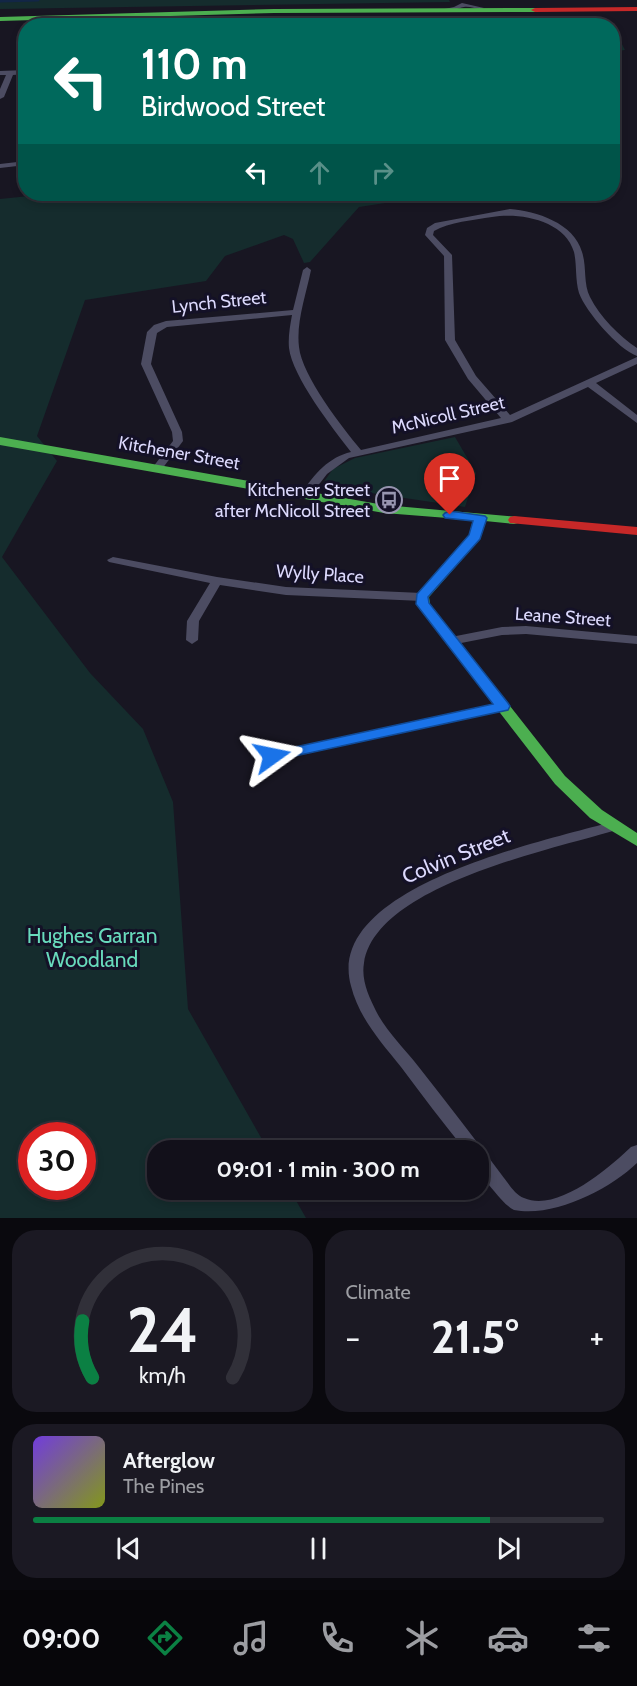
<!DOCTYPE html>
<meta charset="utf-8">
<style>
body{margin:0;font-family:Cabin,sans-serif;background:#1b1923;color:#f1f3f6;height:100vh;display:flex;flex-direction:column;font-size:22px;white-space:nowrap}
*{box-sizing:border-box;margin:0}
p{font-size:20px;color:#9c9da2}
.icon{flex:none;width:33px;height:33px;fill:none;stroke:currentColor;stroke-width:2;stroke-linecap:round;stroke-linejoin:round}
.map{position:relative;height:1218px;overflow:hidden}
.panel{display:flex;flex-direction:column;gap:12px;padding:12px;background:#0a090e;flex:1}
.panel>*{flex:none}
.banner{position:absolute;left:18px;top:18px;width:602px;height:183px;border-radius:24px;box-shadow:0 3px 9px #0003,0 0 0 2px #313039;background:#00695c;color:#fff;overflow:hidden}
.speed{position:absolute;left:18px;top:1122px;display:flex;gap:12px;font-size:30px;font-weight:700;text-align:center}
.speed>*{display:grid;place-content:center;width:78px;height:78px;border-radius:50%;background:#12101a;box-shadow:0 3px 9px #0003,0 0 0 2px #313039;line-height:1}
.speed .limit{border:9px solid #d22;background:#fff;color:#111}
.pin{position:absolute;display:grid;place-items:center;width:51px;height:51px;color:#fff;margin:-62px -26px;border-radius:50% 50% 50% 0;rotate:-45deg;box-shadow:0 0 6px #0007}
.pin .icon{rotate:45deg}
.me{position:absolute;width:66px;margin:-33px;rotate:78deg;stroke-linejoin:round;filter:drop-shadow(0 0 4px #0008)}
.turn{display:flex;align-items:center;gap:21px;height:126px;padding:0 24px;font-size:27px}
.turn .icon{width:78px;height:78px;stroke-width:2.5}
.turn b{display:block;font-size:42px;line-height:51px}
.lanes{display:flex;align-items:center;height:57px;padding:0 24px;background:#0003;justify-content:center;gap:30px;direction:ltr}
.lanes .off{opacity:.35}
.big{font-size:45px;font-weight:700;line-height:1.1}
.panel .tile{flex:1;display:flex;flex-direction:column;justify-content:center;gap:9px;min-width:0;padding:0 21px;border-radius:24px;background:#1b1923}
.panel .dial{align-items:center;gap:0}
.dial svg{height:156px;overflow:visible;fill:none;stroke:#313039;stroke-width:7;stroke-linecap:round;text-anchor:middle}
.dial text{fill:#f1f3f6;stroke:none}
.song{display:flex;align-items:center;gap:18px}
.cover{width:72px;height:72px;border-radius:9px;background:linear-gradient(135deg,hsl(260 70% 55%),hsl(70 70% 35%))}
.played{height:6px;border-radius:3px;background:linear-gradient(90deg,#0b8043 80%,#313039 80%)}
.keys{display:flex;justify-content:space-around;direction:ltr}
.heat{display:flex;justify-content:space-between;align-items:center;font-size:33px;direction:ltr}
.panel .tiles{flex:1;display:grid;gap:12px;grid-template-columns:1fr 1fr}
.tile:last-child{grid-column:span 2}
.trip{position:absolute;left:147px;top:1140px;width:342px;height:60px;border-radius:24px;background:#12101a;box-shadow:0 3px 9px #0003,0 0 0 2px #313039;font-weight:700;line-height:60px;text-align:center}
.menu{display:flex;height:96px;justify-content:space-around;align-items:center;background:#07060a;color:#9c9da2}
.menu .icon{width:42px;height:42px}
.menu .active{color:#0b8043}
.menu b{font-size:27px;color:#f1f3f6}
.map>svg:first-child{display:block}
</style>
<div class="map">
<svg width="637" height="1218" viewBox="0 0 637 1218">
<rect width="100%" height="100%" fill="#181622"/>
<g fill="#152c2d" fill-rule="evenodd">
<path d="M0 0H449L450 2 0 9Z"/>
<path d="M562 22 611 23 625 50 612 52V26L558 25Z"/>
<path d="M49 194H444L359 207 310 262 304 263 293 239 284 235 225 256 206 281 85 300 37 436 57 461 2 557 90 673 143 729 173 802 188 1009 268 1150H158V1190H290L306 1218H0V199ZM32 1136H82V1186H32Z"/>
<path d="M455 437 476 473 465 507 324 486 323 483 333 469 355 458Z"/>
</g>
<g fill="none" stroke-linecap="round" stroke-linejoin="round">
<path stroke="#122646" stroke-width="3" d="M0 1 38 0"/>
<g fill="#4c4c62" fill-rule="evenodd">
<path d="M462 3 484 8C477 11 472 6 464 7 455 9 449 14 440 10L454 7Z"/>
<path d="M214 21 242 26H117L120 24Z"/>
<path d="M26 70V74L13 75 4 97 0 99V89L6 75H0V71Z"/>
<path d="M26 161V165L0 168V164Z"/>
<path d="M510 209C536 211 574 223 582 252 587 267 583 283 590 297 600 317 619 336 637 348V356C618 349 586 312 579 293 575 279 577 265 574 252 565 220 519 212 492 217 474 220 449 222 434 231L433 235 452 255 455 340 476 376 510 415 637 357V364L596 383 637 415V423L588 387 512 422 349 458 327 474 311 495 307 496 302 493C314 474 329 457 351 452 333 429 292 376 289 348 288 337 290 326 292 315L167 327 157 333 151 364 182 432 183 441 162 469H154L153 467 173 441 172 432 141 364 147 332 154 325 166 321 293 310 303 270 307 267 311 270C306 295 296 322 299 347 302 376 342 427 361 450L501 418 468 379 445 340 444 256 425 235 427 228 435 223Z"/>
<path d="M113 557 217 577 286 587 422 593 428 597 422 601 286 595 220 585 199 621 198 640 192 644 186 640 187 621 210 583 109 562 107 560Z"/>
<path d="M526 626 637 636V644L526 634 502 635 451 645 445 641 451 637 502 627Z"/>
<path d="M503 702 508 703 509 706 508 709 272 760 267 759 265 756 267 753 272 752Z"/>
<path d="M611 822 616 824 618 827 616 830C551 850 376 885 364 963 361 980 369 997 376 1011 386 1031 404 1048 418 1066 447 1103 476 1140 504 1178 509 1184 515 1195 524 1198 557 1213 609 1168 631 1147L637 1145V1163C610 1189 554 1218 514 1210 506 1206 500 1198 494 1191 480 1174 478 1173 478 1150H465C443 1123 422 1095 401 1067 381 1042 359 1018 351 986 323 886 546 841 611 822Z"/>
</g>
<g fill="#4caf50" fill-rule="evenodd">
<path d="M535 8 539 10 538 12 274 13 0 21V17L274 9Z"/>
<path d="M0 437 384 505 518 517 520 520 518 523 514 524 485 521 480 539 429 597 430 604 565 776 602 810 637 833V846L590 818 555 784 416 604 417 594 469 535 473 520 384 513 0 445Z"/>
</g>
<g fill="#c62828" fill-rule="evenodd">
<path d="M637 7V11L535 12 531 10 535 8Z"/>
<path d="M514 516 637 527V535L510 523 508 520 510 517Z"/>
</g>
</g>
<path fill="#1a73e8" stroke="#114b97" stroke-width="1.5" d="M450 511 485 516 487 518 480 539 428 597 429 603 508 703 510 706 508 710 272 761 267 760 265 756 267 753 272 752 493 704 416 604 417 594 469 535 473 521 445 518 443 515 445 513Z"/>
<defs>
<symbol id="bus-ring" viewBox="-11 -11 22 22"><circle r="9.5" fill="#141127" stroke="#9795b0" stroke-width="1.5"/><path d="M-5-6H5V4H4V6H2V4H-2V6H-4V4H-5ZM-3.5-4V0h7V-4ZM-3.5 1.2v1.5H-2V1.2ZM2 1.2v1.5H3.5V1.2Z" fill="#9795b0"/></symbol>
</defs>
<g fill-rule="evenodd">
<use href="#bus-ring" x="374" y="485" width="30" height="30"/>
</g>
<g text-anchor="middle" stroke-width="6" stroke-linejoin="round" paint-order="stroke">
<g font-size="18" fill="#dcd9fd" stroke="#141127">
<text transform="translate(219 302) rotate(-6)" y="6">Lynch Street</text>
<text transform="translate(448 415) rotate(-13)" y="6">McNicoll Street</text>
<text transform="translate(179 453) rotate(10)" y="6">Kitchener Street</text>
<text transform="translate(320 574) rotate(4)" y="6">Wylly Place</text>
<text transform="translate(563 617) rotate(4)" y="6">Leane Street</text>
</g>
<g font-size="18" fill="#dcd9fd" stroke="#141127" text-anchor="end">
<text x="370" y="496">Kitchener Street<tspan x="370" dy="21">after McNicoll Street</tspan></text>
</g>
<g font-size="21" fill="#dcd9fd" stroke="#141127">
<text transform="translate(456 856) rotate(-22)" y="7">Colvin Street</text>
</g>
<g font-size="21" fill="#68dabc" stroke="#141127">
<text x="92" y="943">Hughes Garran<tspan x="92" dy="24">Woodland</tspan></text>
</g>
</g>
</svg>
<div class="speed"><div class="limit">30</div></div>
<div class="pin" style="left:450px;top:515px;background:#d93025"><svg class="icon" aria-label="arrive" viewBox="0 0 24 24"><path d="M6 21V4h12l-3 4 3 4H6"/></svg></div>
<svg class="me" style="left:272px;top:756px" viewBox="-20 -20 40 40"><path d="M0-17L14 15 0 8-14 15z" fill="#1a73e8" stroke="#fff" stroke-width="4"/></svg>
<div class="trip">09:01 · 1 min · 300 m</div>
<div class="banner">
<div class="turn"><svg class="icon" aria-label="left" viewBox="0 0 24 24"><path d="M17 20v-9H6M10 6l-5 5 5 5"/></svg><div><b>110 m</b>Birdwood Street</div></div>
<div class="lanes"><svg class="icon" aria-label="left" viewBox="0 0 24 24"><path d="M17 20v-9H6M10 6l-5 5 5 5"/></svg><svg class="icon off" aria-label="ahead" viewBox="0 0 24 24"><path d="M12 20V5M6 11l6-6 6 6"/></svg><svg class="icon off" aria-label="right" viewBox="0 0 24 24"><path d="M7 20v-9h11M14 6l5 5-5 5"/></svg></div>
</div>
</div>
<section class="panel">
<div class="tiles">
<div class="tile dial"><svg viewBox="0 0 100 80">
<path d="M14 69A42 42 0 1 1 86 69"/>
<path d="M14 69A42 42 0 0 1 9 40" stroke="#0b8043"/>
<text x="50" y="56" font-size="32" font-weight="700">24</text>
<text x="50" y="72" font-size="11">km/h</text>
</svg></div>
<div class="tile"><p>Climate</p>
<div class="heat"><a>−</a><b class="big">21.5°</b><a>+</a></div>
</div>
<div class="tile">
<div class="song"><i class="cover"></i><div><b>Afterglow</b><p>The Pines</p></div></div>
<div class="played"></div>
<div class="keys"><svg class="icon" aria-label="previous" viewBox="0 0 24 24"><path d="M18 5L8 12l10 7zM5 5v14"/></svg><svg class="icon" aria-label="pause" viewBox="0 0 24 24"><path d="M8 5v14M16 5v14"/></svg><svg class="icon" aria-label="next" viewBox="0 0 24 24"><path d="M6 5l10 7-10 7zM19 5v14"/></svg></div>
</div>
</div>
</section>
<nav class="menu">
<b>09:00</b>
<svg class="icon active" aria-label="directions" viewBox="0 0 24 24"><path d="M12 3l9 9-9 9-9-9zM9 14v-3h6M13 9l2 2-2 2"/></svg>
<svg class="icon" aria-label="music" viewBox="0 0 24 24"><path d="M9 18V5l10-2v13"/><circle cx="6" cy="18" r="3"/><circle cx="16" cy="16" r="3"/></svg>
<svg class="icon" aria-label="phone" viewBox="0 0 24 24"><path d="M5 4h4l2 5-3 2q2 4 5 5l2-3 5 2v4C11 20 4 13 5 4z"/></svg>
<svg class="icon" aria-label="climate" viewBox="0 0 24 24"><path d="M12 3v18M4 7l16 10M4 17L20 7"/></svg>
<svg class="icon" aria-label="car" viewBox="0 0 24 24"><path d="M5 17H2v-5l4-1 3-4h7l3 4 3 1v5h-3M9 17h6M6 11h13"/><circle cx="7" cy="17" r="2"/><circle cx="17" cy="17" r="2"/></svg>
<svg class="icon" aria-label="filters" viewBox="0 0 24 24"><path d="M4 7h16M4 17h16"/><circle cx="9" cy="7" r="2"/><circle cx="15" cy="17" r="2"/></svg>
</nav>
